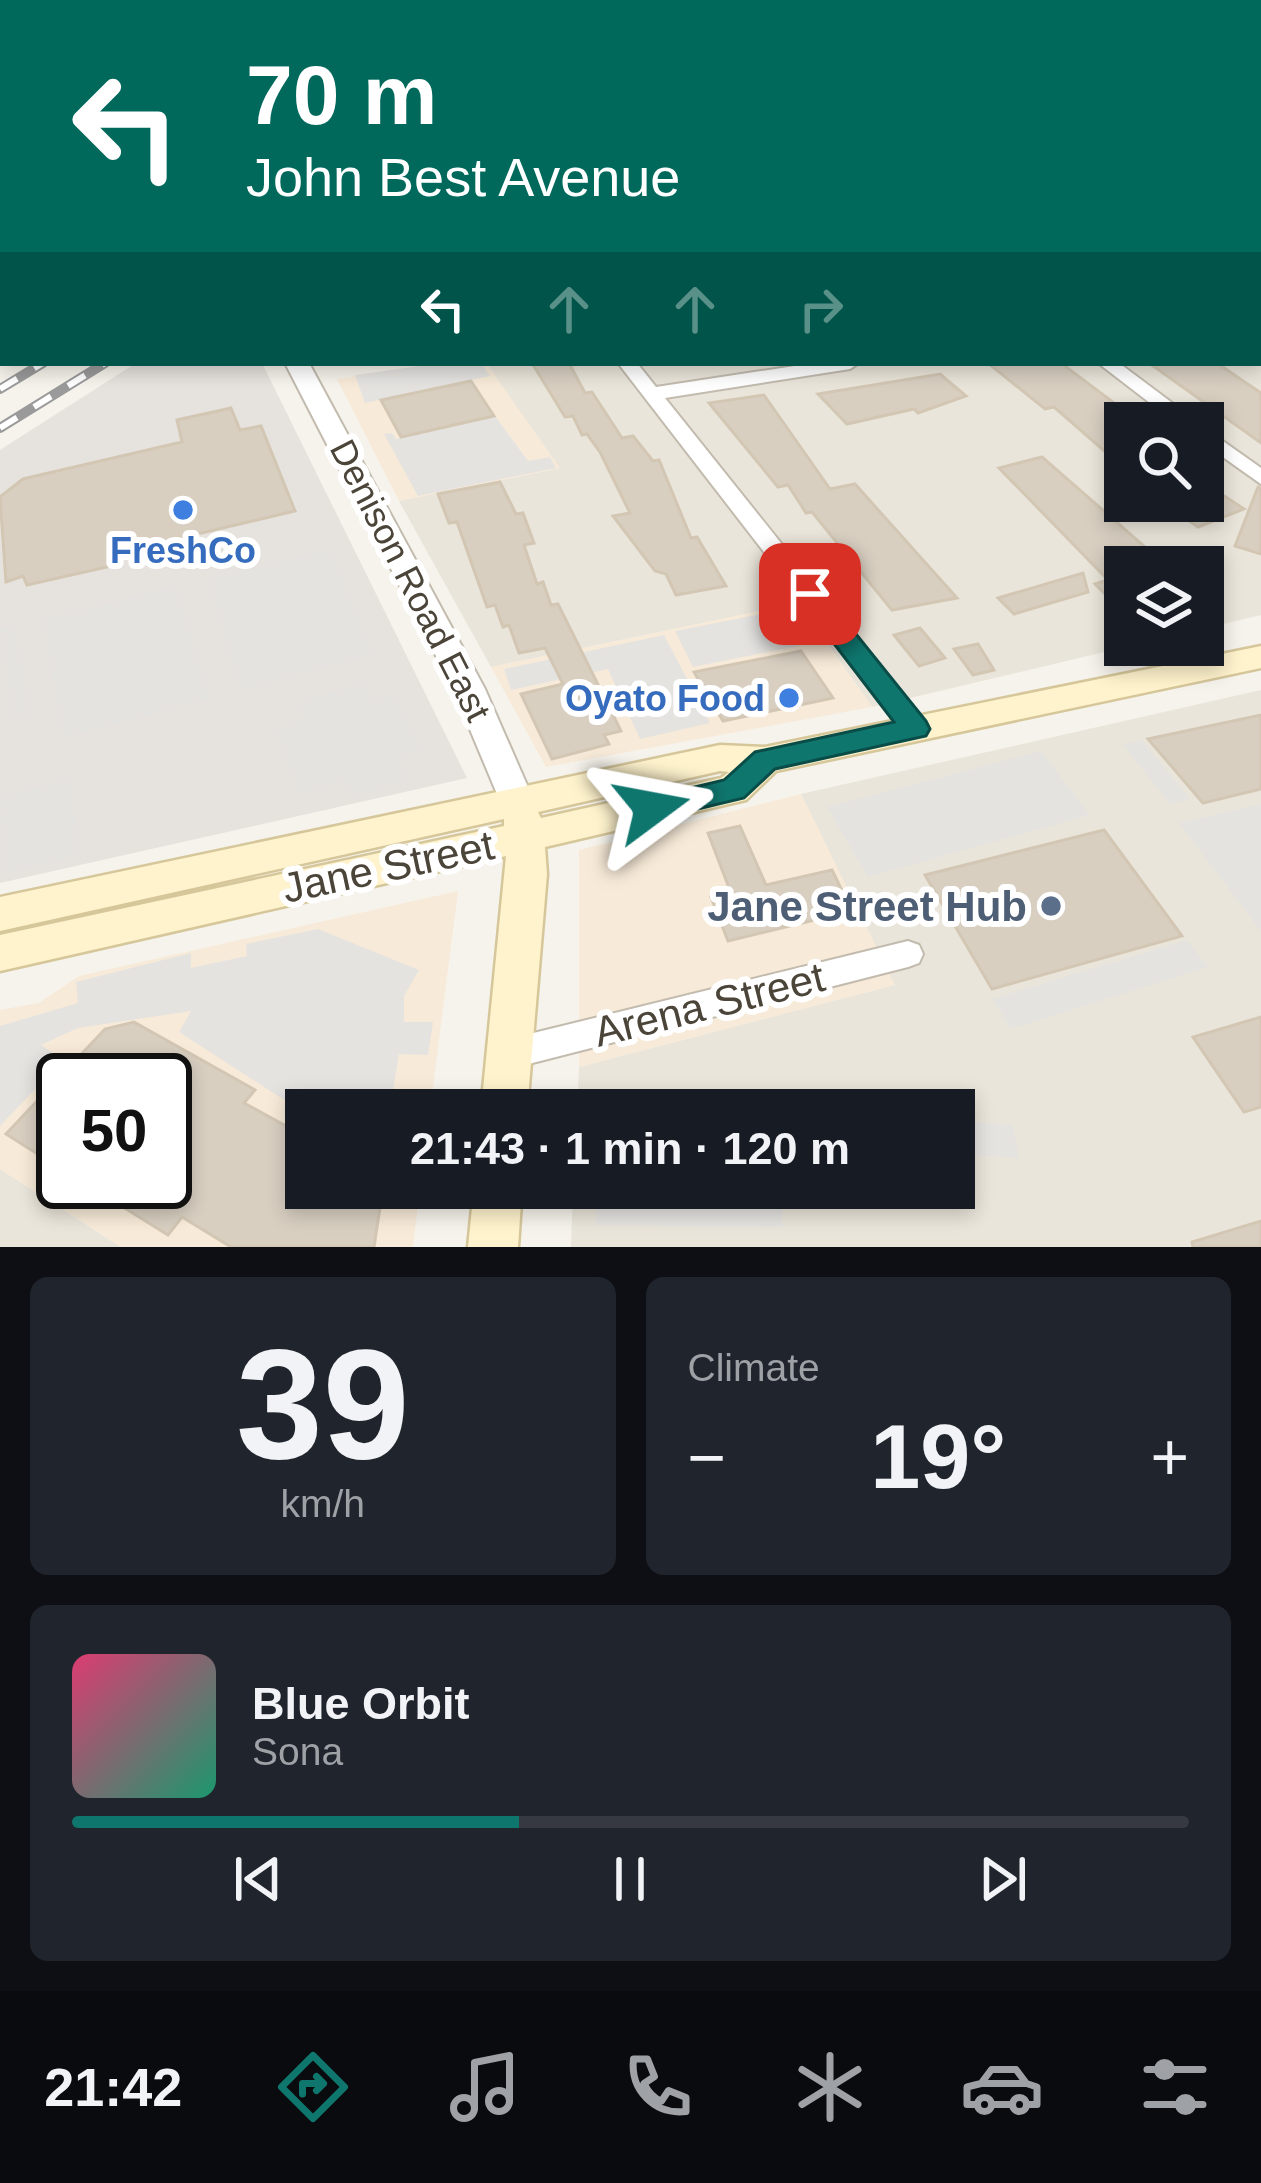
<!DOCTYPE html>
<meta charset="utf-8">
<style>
body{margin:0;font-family:Arial,sans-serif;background:#20242c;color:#f1f3f6;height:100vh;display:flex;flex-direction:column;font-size:45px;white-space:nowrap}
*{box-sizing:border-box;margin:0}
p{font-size:39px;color:#9ea1a6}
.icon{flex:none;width:66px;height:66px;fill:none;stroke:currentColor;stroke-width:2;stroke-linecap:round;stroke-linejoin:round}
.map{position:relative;height:1247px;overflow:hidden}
.drawer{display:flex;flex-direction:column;gap:30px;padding:30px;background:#0d0f14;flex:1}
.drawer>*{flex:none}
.top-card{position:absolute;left:0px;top:0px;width:1263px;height:366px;box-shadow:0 6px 18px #0003;background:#00695c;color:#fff;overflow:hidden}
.fabs{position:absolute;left:1104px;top:402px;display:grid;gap:24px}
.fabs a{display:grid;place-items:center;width:120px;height:120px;border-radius:0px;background:#171b24;box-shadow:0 6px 18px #0003;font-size:60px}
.speed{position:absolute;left:36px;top:1053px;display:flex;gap:24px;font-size:60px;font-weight:700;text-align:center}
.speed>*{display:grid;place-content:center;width:156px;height:156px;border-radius:50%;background:#171b24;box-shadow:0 6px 18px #0003;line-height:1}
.speed .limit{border:6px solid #111;border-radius:18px;background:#fff;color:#111}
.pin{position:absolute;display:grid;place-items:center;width:102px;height:102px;color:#fff;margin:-51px;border-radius:24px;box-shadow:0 6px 18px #0006}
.me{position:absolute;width:132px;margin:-66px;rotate:77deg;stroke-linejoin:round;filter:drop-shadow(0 0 9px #0008)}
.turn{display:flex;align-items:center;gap:42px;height:252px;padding:0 48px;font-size:54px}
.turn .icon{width:156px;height:156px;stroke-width:2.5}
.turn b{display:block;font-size:84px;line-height:102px}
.lanes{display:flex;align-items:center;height:114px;padding:0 48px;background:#0003;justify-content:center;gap:60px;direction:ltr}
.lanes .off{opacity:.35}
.big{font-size:90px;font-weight:700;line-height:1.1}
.drawer .tile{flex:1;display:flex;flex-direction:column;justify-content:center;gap:18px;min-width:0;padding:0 42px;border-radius:18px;background:#20242c}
.drawer .dial{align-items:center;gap:0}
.dial b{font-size:156px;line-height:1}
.song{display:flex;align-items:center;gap:36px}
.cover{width:144px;height:144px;border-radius:18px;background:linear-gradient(135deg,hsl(340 70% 55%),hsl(160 70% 35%))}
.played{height:12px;border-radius:6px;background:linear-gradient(90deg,#0f766e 40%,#363941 40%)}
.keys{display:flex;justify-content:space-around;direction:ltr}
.heat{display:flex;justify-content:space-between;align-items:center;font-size:66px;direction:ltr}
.drawer .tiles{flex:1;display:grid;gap:30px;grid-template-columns:1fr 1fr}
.tile:last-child{grid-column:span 2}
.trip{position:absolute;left:285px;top:1089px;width:690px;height:120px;border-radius:0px;background:#171b24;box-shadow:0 6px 18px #0003;font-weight:700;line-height:120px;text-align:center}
.dock{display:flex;height:192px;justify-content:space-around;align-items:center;background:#090b0e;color:#9ea1a6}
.dock .icon{width:84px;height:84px}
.dock .active{color:#0f766e}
.dock b{font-size:54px;color:#f1f3f6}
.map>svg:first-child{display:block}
</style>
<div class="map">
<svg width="1261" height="1247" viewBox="0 0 1261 1247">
<rect width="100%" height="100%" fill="#f6f3ec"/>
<g fill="#eae5da" fill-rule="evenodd">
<path d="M0 0H397L400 3H3L0 86Z"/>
<path d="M1261 71V615L1203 629V567H1125V645H1134L872 707 799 603 491 667 399 501 559 468 486 363H1260ZM1125 423H1203V501H1125Z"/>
<path d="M1261 690V1247H571L573 1188H954V1110H577L579 1067 894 985 801 794Z"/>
<path d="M0 1169 121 1247H0Z"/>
</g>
<g fill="#f7ead8" fill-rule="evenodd">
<path d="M444 363H486L560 468 399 501 337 379Z"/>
<path d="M799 603 872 707 546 767 491 667Z"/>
<path d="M801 794 895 985 579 1067V850Z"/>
<path d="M458 891 430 1110H306V1188H420L413 1247H121L0 1169V1010L39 1003 79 976ZM63 1080H165V1182H63Z"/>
</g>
<g fill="#e6e2dd">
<path d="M842 0H1261V58L1260 3Z"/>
<path d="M136 363H262L467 778 0 883V450Z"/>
</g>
<g fill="#e5e3e0">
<path d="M442 363H481L490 376 365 403 355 375Z"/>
<path d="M495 416 528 461 550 457 556 468 418 496 384 434 392 433 396 439Z"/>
<path d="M330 548 374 655 240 691 207 578Z"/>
<path d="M178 585 210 699 62 739 43 619Z"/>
<path d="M792 608 813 643 693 667 675 631Z"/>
<path d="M15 625 32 714 13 720 0 629Z"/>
<path d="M664 635 710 723 640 739 608 669 511 690 504 669Z"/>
<path d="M365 682 373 699 394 693 423 751 399 759 408 780 352 798 344 781 299 795 274 728 304 719 298 702Z"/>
<path d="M1142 740 1190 799 1170 804 1123 745Z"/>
<path d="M1041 751 1090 815 868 877 827 807Z"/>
<path d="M71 778 80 854 2 875 0 796Z"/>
<path d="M1261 804V931L1179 823Z"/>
<path d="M318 929 419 970 404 996V1022H433L428 1055 399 1054 390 1110 306 1114 179 1032 191 1011 78 1028 41 1045 63 1060 0 1126V1026L78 1003 76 982 191 953V968L247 956 246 944Z"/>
<path d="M1187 940 1208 967 1011 1029 992 999Z"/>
<path d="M954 1121 1013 1125 1019 1158 954 1154Z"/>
<path d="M597 1188H780L783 1227 596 1225Z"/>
</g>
<g fill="#d8cfc1" stroke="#d3c7b4" stroke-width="3">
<path d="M532 363H569L585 393 592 392 622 438 633 436 653 461 659 460 691 538 697 537 726 586 676 595 666 574 655 571 613 516 630 513 600 452 587 434 582 435 573 416 565 417Z"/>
<path d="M988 363H1061L1138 421 1125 423V469L1054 407 1045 409Z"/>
<path d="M1149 363H1217L1261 393V443Z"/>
<path d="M940 374 966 396 918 413 914 409 847 424 818 394Z"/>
<path d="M471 381 494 416 401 437 381 400Z"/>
<path d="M764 395 830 489 855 484 957 598 892 610 812 512 806 513 788 485 778 487 709 403Z"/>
<path d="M231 408 240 430 261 426 295 511 112 554 116 565 27 585 23 576 6 582 0 497 23 479 182 442 177 420Z"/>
<path d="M1042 457 1168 567H1125V614L1095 584 1108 580 999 468Z"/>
<path d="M500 482 516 514 523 513 534 543 524 545 537 584 543 582 551 605 558 604 621 731 604 735 609 744 552 759 521 694 563 684 545 648 519 653 509 625 503 627 495 605 487 607 457 522 449 523 438 494Z"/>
<path d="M1203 482 1244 509 1198 527 1161 501H1203Z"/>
<path d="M1258 487 1261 488V554L1235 546Z"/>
<path d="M1083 573 1088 592 1014 614 998 598Z"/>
<path d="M920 628 945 658 919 666 894 635Z"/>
<path d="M978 644 994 670 973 675 954 649Z"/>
<path d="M801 651 833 698 723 721 694 672Z"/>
<path d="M1261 715V789L1203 803 1148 739Z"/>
<path d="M740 826 766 885 832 870 852 911 728 941 711 897 731 893 708 833Z"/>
<path d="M1104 830 1182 936 992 989 925 875Z"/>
<path d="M1261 1017V1107L1244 1112 1193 1037Z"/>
<path d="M134 1022 255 1090 244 1103 306 1137V1188H383L374 1247H231L182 1217 168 1235 83 1182H165V1080H63V1170L6 1134 105 1029Z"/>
<path d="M1261 1221V1247H1193L1192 1242Z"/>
</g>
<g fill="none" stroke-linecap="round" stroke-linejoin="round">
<defs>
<g id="minor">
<path d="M112 0H124L125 3H113Z"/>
<path d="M273 0H285L287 3H275Z"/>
<path d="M400 0H413L416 3H403Z"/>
<rect x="1260" y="59" width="1" height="8"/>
<rect x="1260" y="178" width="1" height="10"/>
<rect x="1260" y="220" width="1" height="11"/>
<rect x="1260" y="278" width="1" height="10"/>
<path d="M618 363H637L656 387 814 363H859L850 369 665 398 924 722 928 729 924 736H906Z"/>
<path d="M1098 363H1119L1199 423H1176Z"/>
<path d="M1203 427 1261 468V484L1203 443Z"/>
<path d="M908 941 919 945 923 954 919 963 908 967 509 1069 497 1064 493 1054 497 1044 509 1039Z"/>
</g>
<path id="tertiary" d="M285 363H309L485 689 534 801 529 810 517 814 505 810 500 801 453 689Z"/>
<g id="secondary">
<path d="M427 0H451L425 3Z"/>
<path d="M3 125V137L0 138V126Z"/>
<path d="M1261 646V668L776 771 746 800 545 847 547 874 527 1110H481L506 856 0 971V935L504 826V819L0 931V897L720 745 765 747ZM720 771 729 772 721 778 541 818 538 812Z"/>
<path d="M474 1188H522L518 1247H468Z"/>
</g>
</defs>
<use href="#minor" stroke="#c2bbae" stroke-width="4"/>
<use href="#tertiary" stroke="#c2bbae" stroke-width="4"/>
<use href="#secondary" stroke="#d6c79b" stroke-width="5"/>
<use href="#minor" fill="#fff" fill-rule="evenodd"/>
<use href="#tertiary" fill="#fff" fill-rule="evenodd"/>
<use href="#secondary" fill="#fff3cd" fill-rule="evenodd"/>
<defs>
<g id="rail-far1">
<path d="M623 3 628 0"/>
<path d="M651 3 656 0"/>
<path d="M686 3 691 0"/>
</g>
<g id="rail">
<path d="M0 389 43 363"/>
<path d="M0 428 105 363"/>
</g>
</defs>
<use href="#rail-far1" stroke="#9a9a9a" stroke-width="8"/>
<use href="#rail" stroke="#9a9a9a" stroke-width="10"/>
<use href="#rail-far1" stroke="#fff" stroke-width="4.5" stroke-dasharray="12" stroke-linecap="butt"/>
<use href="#rail" stroke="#fff" stroke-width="6" stroke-dasharray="20" stroke-linecap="butt"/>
</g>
<path fill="#0f766e" stroke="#0a4d48" stroke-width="3" d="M810 585 819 588 926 721 930 729 926 736 775 769 744 798 652 820 641 817 636 808 641 800 724 780 755 752 894 722 796 594Z"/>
<g fill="#3f7fe0" stroke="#fff" stroke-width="4.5">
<circle cx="183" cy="510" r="12"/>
<circle cx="789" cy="698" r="12"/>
</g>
<circle fill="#5c6f8a" stroke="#fff" stroke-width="4.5" cx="1051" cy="906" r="12"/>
<g text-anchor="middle" stroke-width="12" stroke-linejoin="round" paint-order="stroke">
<g font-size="36" font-weight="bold" fill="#366cbe" stroke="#fff">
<text x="183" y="563">FreshCo</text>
<text x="765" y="711" text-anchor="end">Oyato Food</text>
</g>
<g font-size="36" fill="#4b4439" stroke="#fff">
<text transform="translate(411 580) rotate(63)" y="13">Denison Road East</text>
</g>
<g font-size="42" fill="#4b4439" stroke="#fff">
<text transform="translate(388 866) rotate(-12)" y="15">Jane Street</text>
<text transform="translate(709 1004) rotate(-14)" y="15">Arena Street</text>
</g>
<g font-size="42" font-weight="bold" fill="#4e5e75" stroke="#fff" text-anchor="end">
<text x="1027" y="921">Jane Street Hub</text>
</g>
</g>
</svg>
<div class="fabs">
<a><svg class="icon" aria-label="search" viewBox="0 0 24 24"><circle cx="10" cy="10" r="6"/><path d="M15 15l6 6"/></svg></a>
<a><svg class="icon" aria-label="layers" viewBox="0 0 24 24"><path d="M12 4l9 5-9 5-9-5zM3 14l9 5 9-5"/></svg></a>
</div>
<div class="speed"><div class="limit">50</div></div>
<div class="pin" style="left:810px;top:594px;background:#d93025"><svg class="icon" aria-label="arrive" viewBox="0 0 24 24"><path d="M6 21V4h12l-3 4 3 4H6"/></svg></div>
<svg class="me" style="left:652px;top:808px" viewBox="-20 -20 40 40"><path d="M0-17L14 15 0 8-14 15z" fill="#0f766e" stroke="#fff" stroke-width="4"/></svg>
<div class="trip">21:43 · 1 min · 120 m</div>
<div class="top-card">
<div class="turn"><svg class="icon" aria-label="left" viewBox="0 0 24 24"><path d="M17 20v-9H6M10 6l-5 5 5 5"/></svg><div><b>70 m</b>John Best Avenue</div></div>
<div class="lanes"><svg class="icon" aria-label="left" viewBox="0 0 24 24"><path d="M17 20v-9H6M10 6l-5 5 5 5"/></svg><svg class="icon off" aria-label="ahead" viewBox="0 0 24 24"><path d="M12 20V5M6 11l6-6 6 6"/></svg><svg class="icon off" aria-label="ahead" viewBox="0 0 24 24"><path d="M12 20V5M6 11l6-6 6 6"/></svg><svg class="icon off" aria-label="right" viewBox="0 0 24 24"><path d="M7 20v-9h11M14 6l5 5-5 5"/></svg></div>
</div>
</div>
<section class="drawer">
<div class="tiles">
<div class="tile dial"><b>39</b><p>km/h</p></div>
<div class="tile"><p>Climate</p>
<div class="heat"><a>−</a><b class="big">19°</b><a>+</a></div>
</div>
<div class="tile">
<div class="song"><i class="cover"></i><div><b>Blue Orbit</b><p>Sona</p></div></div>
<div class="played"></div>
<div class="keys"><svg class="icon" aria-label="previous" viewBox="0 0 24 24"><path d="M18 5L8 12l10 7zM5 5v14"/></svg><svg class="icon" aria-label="pause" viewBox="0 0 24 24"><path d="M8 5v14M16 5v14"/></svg><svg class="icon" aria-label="next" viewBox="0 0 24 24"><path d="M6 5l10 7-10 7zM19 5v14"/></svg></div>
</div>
</div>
</section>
<nav class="dock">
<b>21:42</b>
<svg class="icon active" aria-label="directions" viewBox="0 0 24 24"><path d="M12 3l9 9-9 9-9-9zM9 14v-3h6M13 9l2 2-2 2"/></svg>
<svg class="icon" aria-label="music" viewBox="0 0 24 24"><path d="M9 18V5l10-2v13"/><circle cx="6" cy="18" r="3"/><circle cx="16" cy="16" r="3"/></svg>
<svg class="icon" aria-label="phone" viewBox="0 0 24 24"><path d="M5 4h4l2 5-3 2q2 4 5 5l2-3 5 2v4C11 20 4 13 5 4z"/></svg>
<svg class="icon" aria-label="climate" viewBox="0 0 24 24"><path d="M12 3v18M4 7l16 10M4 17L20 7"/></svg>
<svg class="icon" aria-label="car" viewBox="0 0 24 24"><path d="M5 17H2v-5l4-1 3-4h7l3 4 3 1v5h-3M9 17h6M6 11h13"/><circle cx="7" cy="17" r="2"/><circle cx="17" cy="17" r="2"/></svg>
<svg class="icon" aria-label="filters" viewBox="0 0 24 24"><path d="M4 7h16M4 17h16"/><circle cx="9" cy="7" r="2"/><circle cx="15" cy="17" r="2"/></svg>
</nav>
